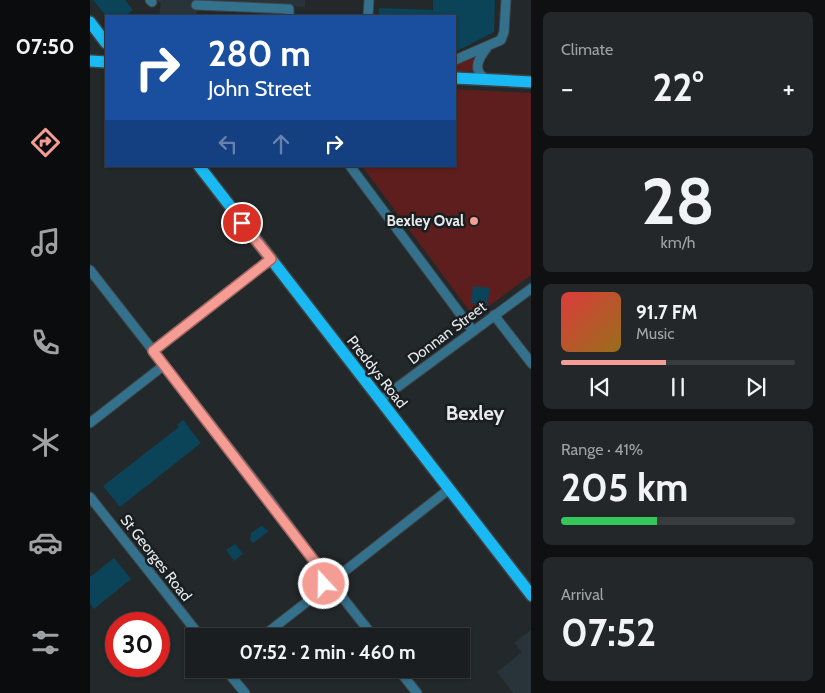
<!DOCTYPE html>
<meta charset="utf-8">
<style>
body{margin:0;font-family:Cabin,sans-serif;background:#232729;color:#f1f3f6;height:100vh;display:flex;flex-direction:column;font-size:19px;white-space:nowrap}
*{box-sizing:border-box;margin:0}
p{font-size:16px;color:#9fa2a5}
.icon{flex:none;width:28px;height:28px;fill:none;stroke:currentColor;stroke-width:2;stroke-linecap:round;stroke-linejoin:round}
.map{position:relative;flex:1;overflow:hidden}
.panel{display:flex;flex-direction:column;gap:12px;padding:12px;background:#0e1012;width:294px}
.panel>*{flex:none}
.banner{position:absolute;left:15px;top:15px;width:351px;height:152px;border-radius:0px;box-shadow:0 1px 4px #0004,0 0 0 1px #383c3e;background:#1a4fa0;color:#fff;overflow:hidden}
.speed{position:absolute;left:15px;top:612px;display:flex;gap:10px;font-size:25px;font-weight:700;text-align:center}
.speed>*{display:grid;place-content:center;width:65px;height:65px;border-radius:50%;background:#1a1e20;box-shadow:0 1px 4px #0004,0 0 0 1px #383c3e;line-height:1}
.speed .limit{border:8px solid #d22;background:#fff;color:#111}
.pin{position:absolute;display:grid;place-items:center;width:42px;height:42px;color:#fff;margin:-21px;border:2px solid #fff;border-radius:50%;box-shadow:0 1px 5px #0007}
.me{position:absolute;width:55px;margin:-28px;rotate:339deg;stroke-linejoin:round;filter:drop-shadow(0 0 4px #0008)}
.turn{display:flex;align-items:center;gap:18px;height:105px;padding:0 20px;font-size:22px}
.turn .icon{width:65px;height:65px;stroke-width:2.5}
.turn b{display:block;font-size:35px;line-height:42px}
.lanes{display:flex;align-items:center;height:48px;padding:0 20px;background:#0003;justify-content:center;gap:25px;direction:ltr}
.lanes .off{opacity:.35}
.big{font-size:38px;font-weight:700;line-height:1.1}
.panel .widget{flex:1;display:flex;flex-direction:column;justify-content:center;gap:8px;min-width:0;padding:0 18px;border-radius:8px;background:#232729}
.panel .dial{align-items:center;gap:0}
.dial b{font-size:65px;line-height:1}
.song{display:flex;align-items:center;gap:15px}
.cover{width:60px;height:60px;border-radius:8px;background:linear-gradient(135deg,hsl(0 70% 55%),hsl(40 70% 35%))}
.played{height:5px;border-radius:2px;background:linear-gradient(90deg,#f59c95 45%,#383c3e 45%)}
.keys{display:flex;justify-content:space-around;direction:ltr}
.heat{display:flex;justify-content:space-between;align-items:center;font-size:28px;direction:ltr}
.charge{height:8px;border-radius:4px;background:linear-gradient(90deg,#34c759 41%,#383c3e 0)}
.trip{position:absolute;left:95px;top:628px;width:285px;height:50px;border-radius:0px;background:#1a1e20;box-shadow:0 1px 4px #0004,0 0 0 1px #383c3e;font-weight:700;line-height:50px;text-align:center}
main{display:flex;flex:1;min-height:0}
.tab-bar{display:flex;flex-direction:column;width:90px;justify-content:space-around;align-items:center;background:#0a0c0d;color:#9fa2a5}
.tab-bar .icon{width:35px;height:35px}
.tab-bar .on{color:#f59c95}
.tab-bar b{font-size:22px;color:#f1f3f6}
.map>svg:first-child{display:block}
</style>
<main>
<nav class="tab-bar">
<b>07:50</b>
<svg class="icon on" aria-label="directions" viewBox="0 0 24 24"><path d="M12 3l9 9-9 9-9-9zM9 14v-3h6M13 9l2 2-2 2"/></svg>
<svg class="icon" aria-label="music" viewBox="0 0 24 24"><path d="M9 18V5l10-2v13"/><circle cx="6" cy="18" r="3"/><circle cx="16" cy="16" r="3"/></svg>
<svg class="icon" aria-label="phone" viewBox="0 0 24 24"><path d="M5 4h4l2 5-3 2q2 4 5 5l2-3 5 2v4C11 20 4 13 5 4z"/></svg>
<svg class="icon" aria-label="climate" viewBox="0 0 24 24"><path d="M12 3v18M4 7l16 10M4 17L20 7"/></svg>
<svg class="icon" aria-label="car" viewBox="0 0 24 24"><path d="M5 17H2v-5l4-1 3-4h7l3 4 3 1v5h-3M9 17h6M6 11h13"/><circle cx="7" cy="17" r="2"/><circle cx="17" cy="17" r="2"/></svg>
<svg class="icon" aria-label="filters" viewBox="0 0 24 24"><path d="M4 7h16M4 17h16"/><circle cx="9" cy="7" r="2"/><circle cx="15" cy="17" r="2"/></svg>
</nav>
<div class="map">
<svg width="442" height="693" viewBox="0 0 442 693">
<rect width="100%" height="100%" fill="#23282a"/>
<g fill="#29343a">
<path d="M65 0H215V7L113 1 107 9 106 16H69L71 3Z"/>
<path d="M441 630V693H423L407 672 432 652 424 643Z"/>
</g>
<g fill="#5e1e1d">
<path d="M381 56 384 60 383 71H365V63Z"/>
<path d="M365 89 441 93V275L384 317 272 166H365Z"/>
</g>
<g fill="#0b4359">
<path d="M3 0H35L43 10 35 16H16Z"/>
<path d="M343 0H405L404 32 365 52V16H289V8L343 10Z"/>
<path d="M383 286 400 288 397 306 381 303Z"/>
<path d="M93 420 111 443 30 507 13 486 89 427 87 425Z"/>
<path d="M171 526 179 531 163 543 160 540 161 533Z"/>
<path d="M145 544 153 554 144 561 136 550Z"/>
<path d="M24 558 41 579 4 609 0 604V577Z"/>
</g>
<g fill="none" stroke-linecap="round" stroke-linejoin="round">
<defs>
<g id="minor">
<path d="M60 0 62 2"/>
<path d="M106 5 199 9V16"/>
<path d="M278 16 279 0"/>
<path d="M396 49C388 59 382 71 396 79"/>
<path d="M365 60 411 40 414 32 416 0"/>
<path d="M260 166 383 331"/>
<path d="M0 270 179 499 237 577"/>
<path d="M404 315 442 364"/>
<path d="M63 351 181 259"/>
<path d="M290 400 442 288"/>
<path d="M0 423 73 366"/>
<path d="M0 497 110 636"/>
<path d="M246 578 358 490"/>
<path d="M245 588 283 636"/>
<path d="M173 636 236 587"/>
<path d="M135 669 155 693"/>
<path d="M308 669 327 693"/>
</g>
<g id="major">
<path d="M0 22 16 43"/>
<path d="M0 61 16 62"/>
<path d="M365 78 442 82"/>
<path d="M109 166 442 596"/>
</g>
</defs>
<use href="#minor" stroke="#3f4345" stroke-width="11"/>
<use href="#major" stroke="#3f4345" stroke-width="14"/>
<use href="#minor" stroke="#34718d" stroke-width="9"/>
<use href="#major" stroke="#19baf4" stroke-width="11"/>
</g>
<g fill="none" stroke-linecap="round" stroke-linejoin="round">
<defs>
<path id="route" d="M152 223 181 259 63 351 235 575 234 584"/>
</defs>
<use href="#route" stroke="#9f6561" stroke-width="12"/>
<use href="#route" stroke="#f59c95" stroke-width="9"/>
</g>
<circle fill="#f59c95" stroke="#191e21" stroke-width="2" cx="384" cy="221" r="5"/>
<g text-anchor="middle" stroke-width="5" stroke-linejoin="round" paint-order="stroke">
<g font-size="15" font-weight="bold" fill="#e8ebed" stroke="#191e21" text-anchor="end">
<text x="374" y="226">Bexley Oval</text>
</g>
<g font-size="15" fill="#e8ebed" stroke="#191e21">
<text transform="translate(357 333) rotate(-37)" y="5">Donnan Street</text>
<text transform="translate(287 372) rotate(52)" y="5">Preddys Road</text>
<text transform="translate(66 558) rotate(52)" y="5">St Georges Road</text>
</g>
<g font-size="20" font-weight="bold" fill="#e8ebed" stroke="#191e21">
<text x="385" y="420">Bexley</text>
</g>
</g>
</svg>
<div class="speed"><div class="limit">30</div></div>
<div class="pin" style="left:152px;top:223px;background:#d93025"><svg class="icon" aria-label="arrive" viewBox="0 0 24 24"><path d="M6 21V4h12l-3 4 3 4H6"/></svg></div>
<svg class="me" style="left:234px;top:584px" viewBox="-20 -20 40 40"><circle r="17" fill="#f59c95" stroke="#fff" stroke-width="3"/><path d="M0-11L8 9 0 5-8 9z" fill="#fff"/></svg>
<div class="trip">07:52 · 2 min · 460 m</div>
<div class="banner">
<div class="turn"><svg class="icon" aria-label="right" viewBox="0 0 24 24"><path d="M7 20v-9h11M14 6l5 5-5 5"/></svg><div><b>280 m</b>John Street</div></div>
<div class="lanes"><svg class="icon off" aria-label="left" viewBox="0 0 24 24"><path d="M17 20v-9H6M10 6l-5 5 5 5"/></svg><svg class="icon off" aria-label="ahead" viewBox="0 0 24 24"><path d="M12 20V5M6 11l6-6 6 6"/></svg><svg class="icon" aria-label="right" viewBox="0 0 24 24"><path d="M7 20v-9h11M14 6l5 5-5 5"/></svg></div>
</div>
</div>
<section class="panel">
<div class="widget"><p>Climate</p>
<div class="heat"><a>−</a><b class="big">22°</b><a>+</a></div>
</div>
<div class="widget dial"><b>28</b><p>km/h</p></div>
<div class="widget">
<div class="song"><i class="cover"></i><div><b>91.7 FM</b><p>Music</p></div></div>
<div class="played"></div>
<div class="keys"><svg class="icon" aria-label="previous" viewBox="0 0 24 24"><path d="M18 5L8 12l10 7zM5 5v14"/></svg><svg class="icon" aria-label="pause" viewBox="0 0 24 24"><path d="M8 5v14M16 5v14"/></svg><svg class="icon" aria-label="next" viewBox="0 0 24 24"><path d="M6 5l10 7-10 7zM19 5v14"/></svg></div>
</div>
<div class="widget"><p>Range · 41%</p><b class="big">205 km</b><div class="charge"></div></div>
<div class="widget"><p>Arrival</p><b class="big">07:52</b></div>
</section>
</main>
